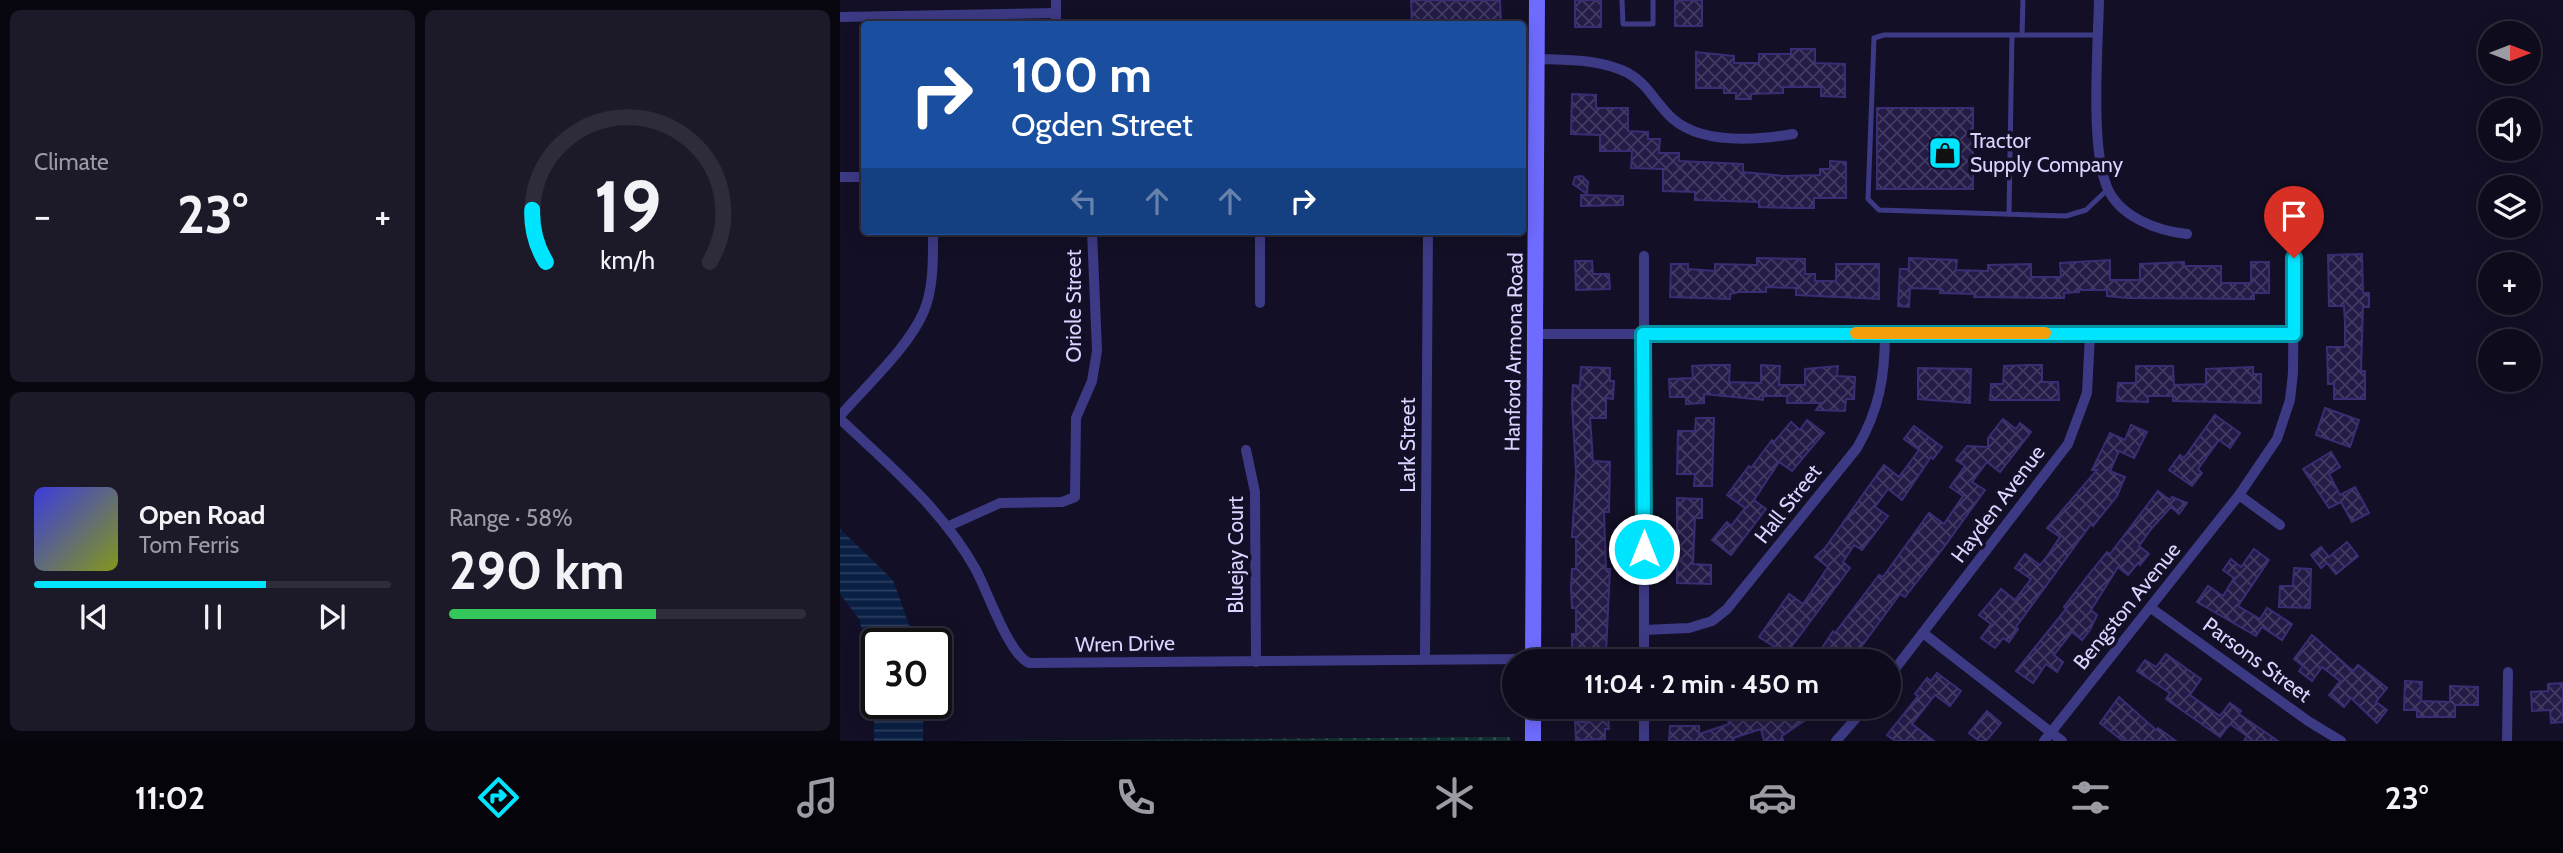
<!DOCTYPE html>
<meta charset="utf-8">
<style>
body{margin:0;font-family:Cabin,sans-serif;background:#1c1929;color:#f1f3f6;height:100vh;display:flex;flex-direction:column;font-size:26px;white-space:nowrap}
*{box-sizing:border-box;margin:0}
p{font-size:23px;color:#9b9ba3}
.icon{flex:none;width:38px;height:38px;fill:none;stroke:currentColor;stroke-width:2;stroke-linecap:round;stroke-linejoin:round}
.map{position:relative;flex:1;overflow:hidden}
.sheet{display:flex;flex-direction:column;gap:10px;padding:10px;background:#08060f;width:840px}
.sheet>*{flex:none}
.guide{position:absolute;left:21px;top:21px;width:665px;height:214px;border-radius:7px;box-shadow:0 4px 18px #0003,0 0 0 2px #2e2b3b;background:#1a4fa0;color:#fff;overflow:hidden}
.needle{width:46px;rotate:90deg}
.tools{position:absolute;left:1638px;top:21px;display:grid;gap:14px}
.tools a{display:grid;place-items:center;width:63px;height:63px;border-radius:50%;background:#0e0b1c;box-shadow:0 4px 18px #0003,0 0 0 2px #2e2b3b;font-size:35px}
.speed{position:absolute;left:21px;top:628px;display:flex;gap:14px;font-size:35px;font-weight:700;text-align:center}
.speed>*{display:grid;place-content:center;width:91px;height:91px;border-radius:50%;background:#0e0b1c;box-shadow:0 4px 18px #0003,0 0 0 2px #2e2b3b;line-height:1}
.speed .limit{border:4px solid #111;border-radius:10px;background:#fff;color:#111}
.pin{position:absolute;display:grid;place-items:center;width:60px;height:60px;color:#fff;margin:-72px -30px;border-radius:50% 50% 50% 0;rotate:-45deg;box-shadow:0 0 7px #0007}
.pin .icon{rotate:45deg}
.me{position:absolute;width:77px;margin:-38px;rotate:0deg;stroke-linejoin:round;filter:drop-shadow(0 0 5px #0008)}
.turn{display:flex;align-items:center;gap:24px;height:147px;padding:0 35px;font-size:32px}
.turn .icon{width:91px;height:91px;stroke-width:2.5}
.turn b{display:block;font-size:49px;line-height:60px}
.lanes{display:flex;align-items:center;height:66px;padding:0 35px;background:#0003;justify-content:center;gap:35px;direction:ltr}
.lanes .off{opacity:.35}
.big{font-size:52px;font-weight:700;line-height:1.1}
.sheet .widget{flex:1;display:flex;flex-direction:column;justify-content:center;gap:10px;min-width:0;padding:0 24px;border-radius:10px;background:#1c1929}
.sheet .dial{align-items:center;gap:0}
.dial svg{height:182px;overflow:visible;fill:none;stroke:#2e2b3b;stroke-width:7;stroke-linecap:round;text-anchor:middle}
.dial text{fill:#f1f3f6;stroke:none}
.song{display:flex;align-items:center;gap:21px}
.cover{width:84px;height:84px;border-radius:10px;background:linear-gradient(135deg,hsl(240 70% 55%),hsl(70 70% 35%))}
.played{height:7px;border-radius:4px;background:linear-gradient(90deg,#00e5ff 65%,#2e2b3b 65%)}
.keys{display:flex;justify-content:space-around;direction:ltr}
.heat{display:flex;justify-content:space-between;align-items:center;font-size:38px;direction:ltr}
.charge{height:10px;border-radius:5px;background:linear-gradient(90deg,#34c759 58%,#2e2b3b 0)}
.sheet .tiles{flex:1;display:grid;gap:10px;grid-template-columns:repeat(2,1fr)}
.trip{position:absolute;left:662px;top:649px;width:399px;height:70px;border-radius:35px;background:#0e0b1c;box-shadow:0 4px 18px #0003,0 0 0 2px #2e2b3b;font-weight:700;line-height:70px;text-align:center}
.tabs{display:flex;height:112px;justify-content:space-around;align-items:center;background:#06040b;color:#9b9ba3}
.tabs .icon{width:49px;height:49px}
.tabs .current{color:#00e5ff}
.tabs b{font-size:32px;color:#f1f3f6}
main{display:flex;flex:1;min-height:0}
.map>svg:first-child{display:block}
</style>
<main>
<section class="sheet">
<div class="tiles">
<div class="widget"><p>Climate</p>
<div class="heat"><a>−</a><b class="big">23°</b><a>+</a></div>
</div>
<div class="widget dial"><svg viewBox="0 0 100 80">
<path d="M14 69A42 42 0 1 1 86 69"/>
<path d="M14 69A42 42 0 0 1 8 46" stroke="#00e5ff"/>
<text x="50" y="56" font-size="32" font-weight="700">19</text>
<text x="50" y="72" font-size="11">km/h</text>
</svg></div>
<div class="widget">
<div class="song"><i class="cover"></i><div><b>Open Road</b><p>Tom Ferris</p></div></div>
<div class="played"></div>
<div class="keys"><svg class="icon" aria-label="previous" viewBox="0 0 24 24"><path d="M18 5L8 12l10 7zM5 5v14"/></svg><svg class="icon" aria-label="pause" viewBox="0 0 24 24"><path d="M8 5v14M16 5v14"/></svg><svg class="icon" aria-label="next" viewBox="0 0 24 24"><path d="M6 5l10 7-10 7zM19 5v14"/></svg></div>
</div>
<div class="widget"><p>Range · 58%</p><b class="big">290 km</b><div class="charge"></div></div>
</div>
</section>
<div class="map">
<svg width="1723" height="741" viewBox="0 0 1723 741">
<defs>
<pattern id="park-dots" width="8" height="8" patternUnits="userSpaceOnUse" patternTransform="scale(1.75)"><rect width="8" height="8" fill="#12302f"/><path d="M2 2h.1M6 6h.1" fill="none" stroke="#344d4e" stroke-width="1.8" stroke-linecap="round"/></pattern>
<pattern id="water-rules" width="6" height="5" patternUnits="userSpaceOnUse" patternTransform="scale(1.75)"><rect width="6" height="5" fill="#0a1f44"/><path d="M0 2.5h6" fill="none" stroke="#2d3f60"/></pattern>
<pattern id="building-cross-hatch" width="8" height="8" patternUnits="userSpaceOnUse" patternTransform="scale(1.75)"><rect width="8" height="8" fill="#241b47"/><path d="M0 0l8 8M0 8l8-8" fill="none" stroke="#433b63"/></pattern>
</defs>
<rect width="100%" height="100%" fill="#130f26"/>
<path fill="url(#park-dots)" d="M669 737 671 741H96Z"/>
<path fill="url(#water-rules)" d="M0 529 53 580 76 644H37V704H83V741H34V672L19 619 0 594Z"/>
<g fill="url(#building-cross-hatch)" stroke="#3b2d73" stroke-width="2">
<path d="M571 0H660L661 24H572Z"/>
<rect x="735" y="0" width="26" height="27"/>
<rect x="835" y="0" width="27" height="26"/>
<path d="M951 49H975V63L1005 64V97L981 96V87H943V93L911 94V99H896V93H884V88H856V52L894 56V63H919V54H951Z"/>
<path d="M732 94 756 95V108H788V131L808 132V139H820L819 153H839V161L903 164V172L944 176 980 175V169H990V161L1006 162V198H974V208H950L919 207V202L855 200V192L823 191V169L791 168 792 151H760V135L731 134Z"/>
<rect x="1037" y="108" width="96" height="81"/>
<path d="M742 176 748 182 747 194 733 184 735 177Z"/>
<path d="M741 195 783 196V205L741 206Z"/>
<path d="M1522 254 1523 293H1529V307H1523L1521 371H1525V399H1494V384H1488L1487 347H1505V323L1504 306H1489L1488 255Z"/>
<path d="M917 258 965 259V274H975V281H996V264H1039V299L956 295V288L926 287V292H899L890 294V299L830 297 831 264H848V269L875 271V264L917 265Z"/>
<path d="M1069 258 1117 260 1116 270 1148 271V265L1191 264V277H1221L1220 263 1270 260V280H1300V264L1344 262V266H1381V283H1411V262H1429V293H1414V299L1288 298 1267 296V290H1239V292L1224 293V298H1211L1134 297 1135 294 1100 293V289L1070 288 1069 307 1058 306 1060 269H1069Z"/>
<path d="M735 261H752L753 274H769L770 289 736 290Z"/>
<path d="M872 365H890L889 382 921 383V365L940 366 939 385H965V369L998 366 997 376 1015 377 1014 399H1006L1005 411 976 410 981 403H947V396H923V400L864 394V403L846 404V397H830L829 379 853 378 852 366Z"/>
<path d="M1188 365H1202V382H1218L1219 400H1150L1151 384H1163L1164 366Z"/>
<path d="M1296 366H1333L1334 385 1366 384V369L1413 367V374H1421V403L1333 401V396H1308V402L1277 401 1278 383H1296Z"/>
<path d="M741 367 770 368V381H774L773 399 766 398V418H750L753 461 770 462 769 512H764L766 569H770L766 653H749V662H732V634H736V608H732L731 587 732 569H736V537H732L736 473 732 404 733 385 740 386Z"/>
<path d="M1078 368 1131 369 1130 403 1078 399Z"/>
<path d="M1485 408 1519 420 1510 447 1476 435Z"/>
<path d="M1375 415 1400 433 1390 448 1379 440 1358 469 1362 473 1352 486 1329 470 1340 455 1344 458Z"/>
<path d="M856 418H874L872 486H854L855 474H837L838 431H855Z"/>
<path d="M1163 419 1176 429 1180 423 1191 432 1160 472 1147 462 1132 482 1145 490 1104 547 1065 597 1060 594 1010 662H973L993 631 995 633 1039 575 1043 577 1089 513 1104 524 1123 496 1110 487 1125 466 1116 460 1127 446 1148 447V438Z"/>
<path d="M967 420 984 433 952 471 939 462 914 500 926 509 891 555 872 540 887 522 891 526 905 508 887 495 909 466 911 468 932 440 934 442 951 422 960 430Z"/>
<path d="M1291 425 1307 432 1294 458 1279 451 1270 471 1285 477 1277 496 1253 526 1251 524 1176 627 1178 629 1169 642 1163 638 1155 648 1141 638 1151 624 1139 615 1161 589 1175 600 1191 579 1175 568 1185 554 1200 565 1208 555 1220 537 1207 528 1257 470H1252L1270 433 1285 440Z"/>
<path d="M1074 426 1102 447 1093 459 1091 457 1062 500 1048 489 1035 507 1048 516 1022 550 1014 545 1003 562 1010 568 946 654 919 637 949 594 963 604 988 567 975 557 985 548 1044 465 1059 477 1079 450 1064 439Z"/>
<path d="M1491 452 1500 467 1489 474 1500 495 1515 487 1529 513 1512 522 1501 502 1489 508 1463 469Z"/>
<path d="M1318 491 1330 500 1332 497 1347 503 1339 514 1331 507 1312 528 1299 546 1309 554 1300 565 1298 563 1288 575 1278 567 1251 610 1257 615 1250 630 1242 640 1232 632 1214 655 1223 662 1217 672 1206 664 1193 683 1176 671 1226 609 1224 607 1246 578 1267 552 1270 554Z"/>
<path d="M837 498 862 499V518H855L853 564 871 565V584L837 583Z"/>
<path d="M1507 542 1518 556 1496 574 1487 563 1481 568 1471 555 1481 547 1489 557Z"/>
<path d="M1414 549 1429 560 1398 606 1420 619 1427 608 1452 624 1442 640 1422 627 1416 636 1357 602 1368 586 1383 596 1394 578 1383 570 1391 559 1401 567Z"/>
<path d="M1454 568 1471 569 1470 608 1439 607 1440 586H1453Z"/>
<path d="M1472 635 1513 671 1518 665 1547 688 1536 702 1547 710 1537 723 1511 698 1504 707 1489 695 1500 681 1482 667 1472 681 1459 671 1463 666 1454 659Z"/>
<path d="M909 648 912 662H873L872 658Z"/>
<path d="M1326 654 1361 679 1350 695 1380 716 1390 703 1401 711 1399 714 1438 741H1404L1407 736 1390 724 1380 737 1326 699 1330 693 1297 671 1305 660 1316 667Z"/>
<path d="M1097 673 1121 691 1110 706 1095 695 1072 724 1094 741H1055L1047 735 1078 696 1075 694 1087 678 1091 681Z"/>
<path d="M1565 681 1582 682 1581 701 1610 702V686L1638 687V705H1615V717H1577V710H1564Z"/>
<path d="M1723 683V722L1711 723 1710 710 1692 711 1691 692 1708 691V684Z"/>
<path d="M1279 697 1316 730 1318 728 1336 741H1283L1260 723Z"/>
<path d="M915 707H959L967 719 942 736 943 741H924L921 729 893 738 894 741H829L830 726H859V734L889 724 888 720 916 711Z"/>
<path d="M745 710H768L769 729H765V739L736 740 735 722H746Z"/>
<path d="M1147 711 1161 723 1146 741H1139L1129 733Z"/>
</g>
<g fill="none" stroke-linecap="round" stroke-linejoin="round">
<g stroke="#3d3a85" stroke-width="5">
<path d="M782 0 783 24H813V0"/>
<path d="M1182 35 1183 0"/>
<path d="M1258 35H1044L1034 38 1028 199 1039 210 1226 216 1246 210 1267 190"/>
<path d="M1169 214 1172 35"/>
</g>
<g stroke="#3d3a85" stroke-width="10">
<path d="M216 0V24"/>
<path d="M1259 0C1258 47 1250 148 1267 187 1279 217 1318 231 1347 234"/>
<path d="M0 17 216 13"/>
<path d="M698 59C728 60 760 59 788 73 808 84 816 104 833 119 863 145 917 140 953 134"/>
<path d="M0 177H24"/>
<path d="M420 303V231"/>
<path d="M694 334H1454"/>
<path d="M0 416C26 386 69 347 84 311 94 287 93 257 93 231"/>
<path d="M0 419C50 466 103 510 136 570 148 592 168 653 189 663L693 659"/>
<path d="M406 450 415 492 416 662"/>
<path d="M1399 495 1440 525"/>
<path d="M109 526 160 503 222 502 235 497 236 418 252 381 257 351 252 231"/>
<path d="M1311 608 1468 721 1501 741"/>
<path d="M804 630 849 628 872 621 887 609 1017 448C1039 410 1045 377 1045 333"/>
<path d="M1083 633 1222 741"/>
<path d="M585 659 588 231"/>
<path d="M804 662V256"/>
<path d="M1048 678 1228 444 1247 393 1250 334"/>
<path d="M804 741V707"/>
<path d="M996 741 1026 707"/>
<path d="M1204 741 1399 495 1437 439 1450 400 1453 373 1454 258"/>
<path d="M1667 741 1668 672"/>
</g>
<g stroke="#6f6bff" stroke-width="16">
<path d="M693 662 697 0"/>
<path d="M693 741V707"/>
</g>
</g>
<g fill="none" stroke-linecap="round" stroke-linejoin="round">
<defs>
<path id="route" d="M804 549 803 334H1454V258"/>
</defs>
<use href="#route" stroke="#0095a6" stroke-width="18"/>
<use href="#route" stroke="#00e5ff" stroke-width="12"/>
<path stroke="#f59e0b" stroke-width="12" d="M1016 333H1205"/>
</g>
<defs>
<symbol id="shop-square" viewBox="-11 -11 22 22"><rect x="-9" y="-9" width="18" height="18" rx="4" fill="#00e5ff" stroke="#130f26"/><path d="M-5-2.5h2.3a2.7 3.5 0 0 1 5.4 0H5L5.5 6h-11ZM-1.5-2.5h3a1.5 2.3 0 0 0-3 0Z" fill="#111"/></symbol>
</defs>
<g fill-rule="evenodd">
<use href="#shop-square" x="1086" y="134" width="38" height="38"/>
</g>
<g text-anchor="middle" stroke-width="7" stroke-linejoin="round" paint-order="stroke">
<g font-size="21" fill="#d9d4ff" stroke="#130f26" text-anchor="start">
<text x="1130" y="148">Tractor<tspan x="1130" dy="24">Supply Company</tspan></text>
</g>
<g font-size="21" fill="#d9d4ff" stroke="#130f26">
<text transform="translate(234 306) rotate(-90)" y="7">Oriole Street</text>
<text transform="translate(674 352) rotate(-89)" y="7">Hanford Armona Road</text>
<text transform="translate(568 445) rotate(-90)" y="7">Lark Street</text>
<text transform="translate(948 504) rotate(-52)" y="7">Hall Street</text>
<text transform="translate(1158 504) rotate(-53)" y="7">Hayden Avenue</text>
<text transform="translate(396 555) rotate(-90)" y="7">Bluejay Court</text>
<text transform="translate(1287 606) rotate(-51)" y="7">Bengston Avenue</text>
<text transform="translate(285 644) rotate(-1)" y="7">Wren Drive</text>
<text transform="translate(1417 660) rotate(36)" y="7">Parsons Street</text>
</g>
</g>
</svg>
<div class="tools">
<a><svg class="needle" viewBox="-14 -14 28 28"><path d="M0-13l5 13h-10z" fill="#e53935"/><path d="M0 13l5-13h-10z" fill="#9b9ba3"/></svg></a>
<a><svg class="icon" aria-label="sound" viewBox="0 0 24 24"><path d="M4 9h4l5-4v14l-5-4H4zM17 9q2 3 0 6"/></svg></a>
<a><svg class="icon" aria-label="layers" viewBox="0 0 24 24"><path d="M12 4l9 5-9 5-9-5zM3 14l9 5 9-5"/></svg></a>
<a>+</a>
<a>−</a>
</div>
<div class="speed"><div class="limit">30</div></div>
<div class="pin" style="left:1454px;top:258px;background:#d93025"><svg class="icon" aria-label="arrive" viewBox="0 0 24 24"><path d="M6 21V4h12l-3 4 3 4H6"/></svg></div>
<svg class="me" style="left:804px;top:549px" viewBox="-20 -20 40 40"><circle r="17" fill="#00e5ff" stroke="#fff" stroke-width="3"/><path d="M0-11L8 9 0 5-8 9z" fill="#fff"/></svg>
<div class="trip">11:04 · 2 min · 450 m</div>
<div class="guide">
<div class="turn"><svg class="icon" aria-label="right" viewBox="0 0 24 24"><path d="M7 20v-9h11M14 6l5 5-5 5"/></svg><div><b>100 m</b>Ogden Street</div></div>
<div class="lanes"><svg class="icon off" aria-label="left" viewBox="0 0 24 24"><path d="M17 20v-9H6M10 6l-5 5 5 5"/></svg><svg class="icon off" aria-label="ahead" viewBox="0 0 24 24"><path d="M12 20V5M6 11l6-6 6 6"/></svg><svg class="icon off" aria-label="ahead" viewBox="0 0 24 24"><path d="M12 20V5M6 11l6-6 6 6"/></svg><svg class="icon" aria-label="right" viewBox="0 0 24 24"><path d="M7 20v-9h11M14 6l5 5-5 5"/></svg></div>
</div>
</div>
</main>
<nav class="tabs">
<b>11:02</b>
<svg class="icon current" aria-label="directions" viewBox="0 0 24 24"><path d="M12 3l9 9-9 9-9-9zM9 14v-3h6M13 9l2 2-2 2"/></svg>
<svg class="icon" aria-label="music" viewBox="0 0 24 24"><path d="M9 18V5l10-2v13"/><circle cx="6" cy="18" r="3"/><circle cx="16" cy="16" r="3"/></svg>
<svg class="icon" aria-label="phone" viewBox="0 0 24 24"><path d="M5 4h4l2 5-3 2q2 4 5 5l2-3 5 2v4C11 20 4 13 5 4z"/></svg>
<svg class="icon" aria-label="climate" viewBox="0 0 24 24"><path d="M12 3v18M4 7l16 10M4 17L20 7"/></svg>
<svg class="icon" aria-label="car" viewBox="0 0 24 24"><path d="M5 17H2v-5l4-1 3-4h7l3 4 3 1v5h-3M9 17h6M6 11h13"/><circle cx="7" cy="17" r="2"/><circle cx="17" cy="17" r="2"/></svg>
<svg class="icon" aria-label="filters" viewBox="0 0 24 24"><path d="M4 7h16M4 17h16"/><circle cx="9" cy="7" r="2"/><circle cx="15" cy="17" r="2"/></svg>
<b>23°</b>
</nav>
